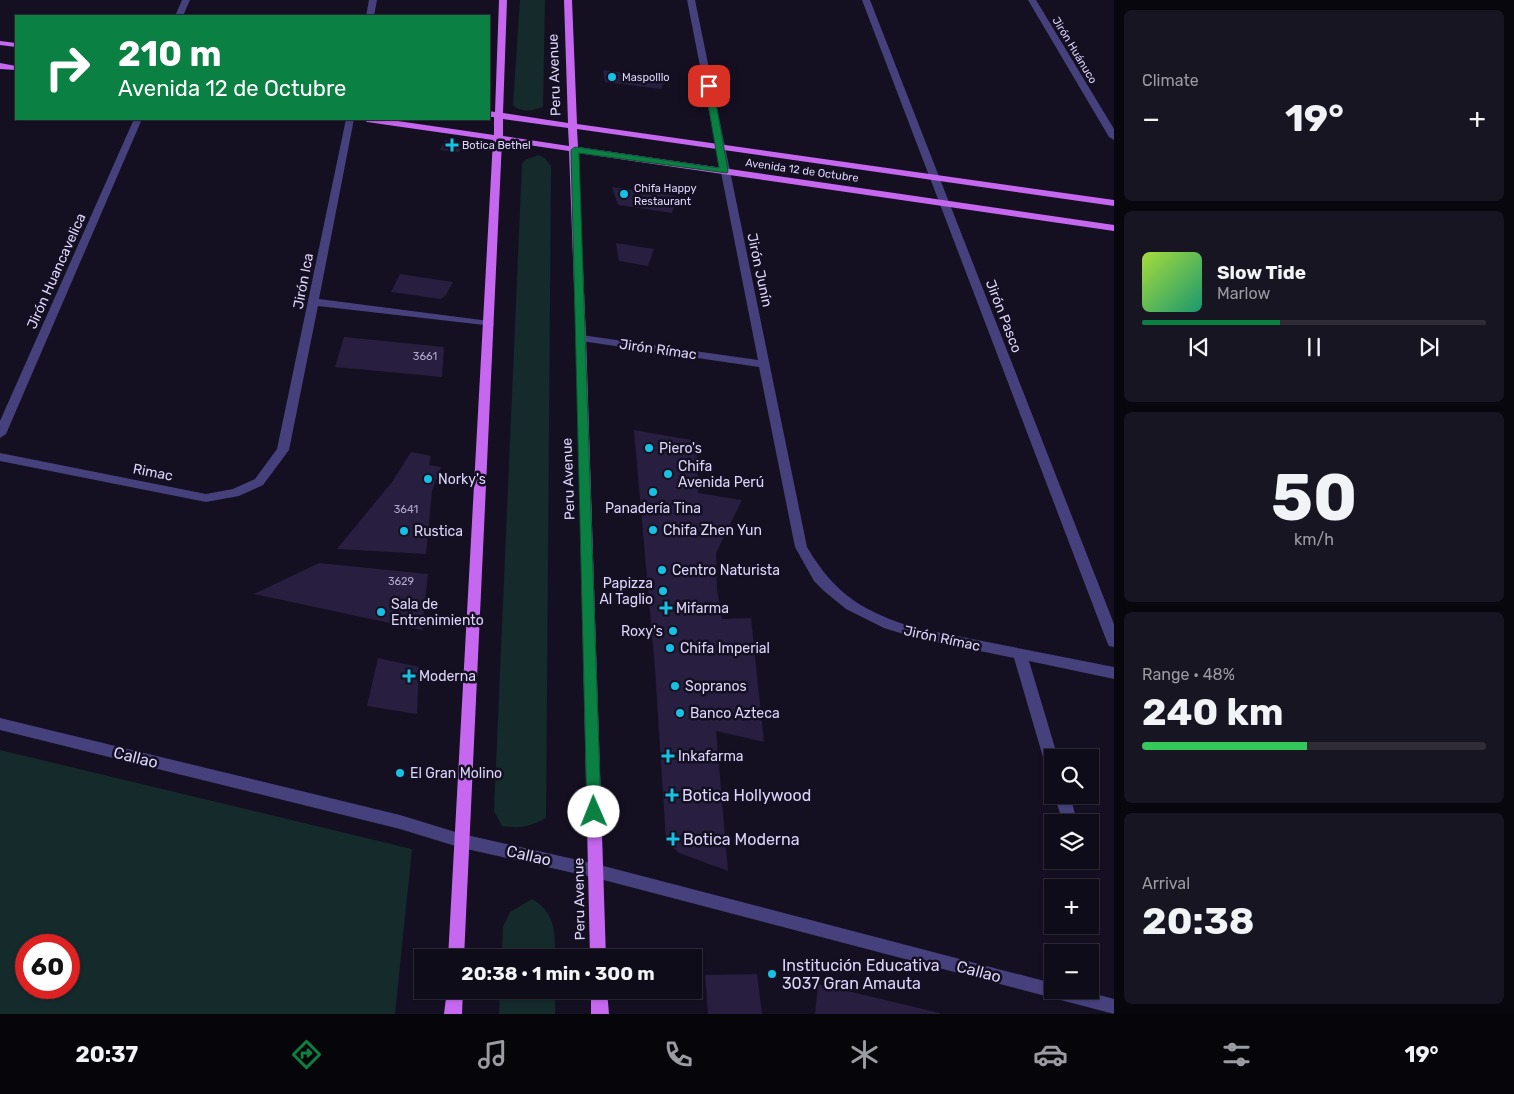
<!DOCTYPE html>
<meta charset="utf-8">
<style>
body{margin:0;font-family:Rubik,sans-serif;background:#181522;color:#f1f3f6;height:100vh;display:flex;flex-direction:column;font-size:19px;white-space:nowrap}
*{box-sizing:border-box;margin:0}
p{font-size:16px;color:#9b9ba2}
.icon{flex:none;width:28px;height:28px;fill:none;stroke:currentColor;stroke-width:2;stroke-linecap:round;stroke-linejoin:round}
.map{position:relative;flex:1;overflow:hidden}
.sheet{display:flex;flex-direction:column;gap:10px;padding:10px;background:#08070e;width:400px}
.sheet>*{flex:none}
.hud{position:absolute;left:15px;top:15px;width:475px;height:105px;border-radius:0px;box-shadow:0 1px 4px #0004,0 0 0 1px #2f2c38;background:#0b8043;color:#fff;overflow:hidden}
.tools{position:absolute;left:1044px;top:749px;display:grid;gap:10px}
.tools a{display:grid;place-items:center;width:55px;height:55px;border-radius:0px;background:#0f0c19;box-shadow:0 1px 4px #0004,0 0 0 1px #2f2c38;font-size:25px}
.speed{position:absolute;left:15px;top:934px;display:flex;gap:10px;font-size:25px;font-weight:700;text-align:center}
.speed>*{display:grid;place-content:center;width:65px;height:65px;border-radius:50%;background:#0f0c19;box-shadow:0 1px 4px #0004,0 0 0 1px #2f2c38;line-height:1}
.speed .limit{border:8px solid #d22;background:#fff;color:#111}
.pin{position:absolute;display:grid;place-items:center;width:42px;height:42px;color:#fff;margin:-21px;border-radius:10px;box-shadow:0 2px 8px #0006}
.me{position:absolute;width:55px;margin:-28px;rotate:359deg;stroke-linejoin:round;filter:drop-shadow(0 0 4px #0008)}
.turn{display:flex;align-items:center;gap:18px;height:105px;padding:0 20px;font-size:22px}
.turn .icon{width:65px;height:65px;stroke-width:2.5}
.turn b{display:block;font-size:35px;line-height:42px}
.big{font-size:38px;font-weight:700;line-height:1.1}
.sheet .widget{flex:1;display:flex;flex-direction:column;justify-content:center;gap:8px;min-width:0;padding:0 18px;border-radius:8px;background:#181522}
.sheet .dial{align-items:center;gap:0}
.dial b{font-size:65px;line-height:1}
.song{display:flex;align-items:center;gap:15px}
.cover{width:60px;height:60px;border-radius:8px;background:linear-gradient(135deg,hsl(80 70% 55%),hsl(160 70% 35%))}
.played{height:5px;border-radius:2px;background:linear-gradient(90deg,#0b8043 40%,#2f2c38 40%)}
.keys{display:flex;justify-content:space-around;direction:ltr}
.heat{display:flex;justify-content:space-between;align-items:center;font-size:28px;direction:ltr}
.charge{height:8px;border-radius:4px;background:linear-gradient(90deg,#34c759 48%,#2f2c38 0)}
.trip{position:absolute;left:414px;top:949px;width:288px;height:50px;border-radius:0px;background:#0f0c19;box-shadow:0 1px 4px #0004,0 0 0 1px #2f2c38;font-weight:700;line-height:50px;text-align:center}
.menu{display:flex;height:80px;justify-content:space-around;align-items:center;background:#06050a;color:#9b9ba2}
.menu .icon{width:35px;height:35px}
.menu .selected{color:#0b8043}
.menu b{font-size:22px;color:#f1f3f6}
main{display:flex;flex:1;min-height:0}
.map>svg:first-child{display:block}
</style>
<main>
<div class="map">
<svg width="1114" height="1014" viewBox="0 0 1114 1014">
<rect width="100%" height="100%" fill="#141021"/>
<g fill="#142a2b" fill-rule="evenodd">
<path d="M520 0H545L543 107C532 111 521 113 513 105Z"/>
<path d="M538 155 545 158 551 166 546 818C530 827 519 829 502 826L494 811 522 164 525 160Z"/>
<path d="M0 750 412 849 395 1014H0ZM26 945H69V988H26Z"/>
<path d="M532 899C556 913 555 933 555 957H502L503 927 510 912Z"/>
<path d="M500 990H555V1014H499Z"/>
</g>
<g fill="#271e40">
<path d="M603 70 666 78 661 89 605 82Z"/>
<path d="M445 140 459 143 462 146 459 152 440 150Z"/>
<path d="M612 187 678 196 672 213 618 205Z"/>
<path d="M616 243 654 249 648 266 619 261Z"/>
<path d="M400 274 453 282 446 295 441 299 391 292Z"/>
<path d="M344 337 444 347 442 377 335 367Z"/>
<path d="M634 430 697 441 698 493 742 500 716 553 717 589 722 619 751 618 764 742 716 731 728 871 679 853 666 841 655 669Z"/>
<path d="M411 452 431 456 429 465 441 467 432 491 426 554 337 549 392 482Z"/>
<path d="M319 563 428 574 422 630 254 594Z"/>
<path d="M378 658 419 667 417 714 367 706Z"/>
<path d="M757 974 762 1014H708L705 975Z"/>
<path d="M818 984 940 1013V1014H815Z"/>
</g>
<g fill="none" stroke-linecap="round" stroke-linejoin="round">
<g fill="#46407c" fill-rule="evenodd">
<path d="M182 0H190L183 16H175Z"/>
<path d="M369 0H377L374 16H366Z"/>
<path d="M687 0H695L807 547C835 595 864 612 916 628L1114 667V679L1029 661 1058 758H1052V770L1047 769 1045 764 1014 658 916 638 884 628 846 609 824 591 814 581 795 547 759 367 581 341 576 338 581 335 758 360Z"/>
<path d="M862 0H870L1114 624V647L1109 646 1107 642Z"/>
<path d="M1028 0H1036L1114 129V140L1109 137Z"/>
<path d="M134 119H142L6 434 0 438V421Z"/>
<path d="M346 119H354L319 299 489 321 494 324 493 326 318 306 289 450 263 485 239 496 206 502 0 461V453L206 494 233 489 255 479 277 449Z"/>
<path d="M0 718 400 815 462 834 596 864 1052 983V990H1081L1114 999V1014L596 878 462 848 400 829 0 730Z"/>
<path d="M1054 795H1070L1077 822H1063Z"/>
</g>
<g fill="#c667f0" fill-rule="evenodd">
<path d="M499 0H507L503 113 568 123 564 0H572L577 124 1114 200V206L577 129 578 147 1114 225V231L578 153 586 338 606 958H590L576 338 569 151 502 141 464 958H448L493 140 367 122 363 119H384L494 135V117H489V111L495 112ZM503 119 568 128 569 146 503 136Z"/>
<path d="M0 41 16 43V47L0 45Z"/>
<path d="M0 63 16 66V70L0 69Z"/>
<path d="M447 990H463L462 1014H444Z"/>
<path d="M591 990H607L609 1014H591Z"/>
</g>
</g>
<path fill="#0b8043" stroke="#07532c" d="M709 83 713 86 728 171 727 173 579 153 601 812 599 816 594 818 589 816 587 812 571 150 575 147 719 168 705 86Z"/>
<g fill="#17c1e4" stroke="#141021" stroke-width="2">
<circle cx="612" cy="77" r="5"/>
<path d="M449.5 137.5h5v5h5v5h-5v5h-5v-5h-5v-5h5z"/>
<circle cx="624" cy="194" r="5"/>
<circle cx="649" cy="448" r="5"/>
<circle cx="668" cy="474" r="5"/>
<circle cx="428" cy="479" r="5"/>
<circle cx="653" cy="492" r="5"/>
<circle cx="653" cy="530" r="5"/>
<circle cx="404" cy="531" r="5"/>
<circle cx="662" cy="570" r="5"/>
<circle cx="663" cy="591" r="5"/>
<path d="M663.5 600.5h5v5h5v5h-5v5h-5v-5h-5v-5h5z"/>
<circle cx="381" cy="612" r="5"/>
<circle cx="673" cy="631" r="5"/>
<circle cx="670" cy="648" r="5"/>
<path d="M406.5 668.5h5v5h5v5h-5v5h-5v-5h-5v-5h5z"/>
<circle cx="675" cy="686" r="5"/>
<circle cx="680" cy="713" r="5"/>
<path d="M665.5 748.5h5v5h5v5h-5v5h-5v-5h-5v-5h5z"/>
<circle cx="400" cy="773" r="5"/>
<path d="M669.5 787.5h5v5h5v5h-5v5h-5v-5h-5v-5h5z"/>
<path d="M670.5 831.5h5v5h5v5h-5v5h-5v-5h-5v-5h5z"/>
<circle cx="772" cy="974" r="5"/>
</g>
<g text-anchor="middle" stroke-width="5" stroke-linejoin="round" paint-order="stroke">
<g font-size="11" fill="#dcd4fb" stroke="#141021">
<text transform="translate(1075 50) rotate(59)" y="4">Jirón Huánuco</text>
<text transform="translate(802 170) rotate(8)" y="4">Avenida 12 de Octubre</text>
</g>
<g font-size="11" fill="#dcd4fb" stroke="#141021" text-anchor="start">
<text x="622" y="81">Maspolllo</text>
<text x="462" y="149">Botica Bethel</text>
<text x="634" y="192">Chifa Happy<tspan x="634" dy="13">Restaurant</tspan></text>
</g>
<g font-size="11" fill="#afa6cc">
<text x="425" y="360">3661</text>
<text x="406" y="513">3641</text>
<text x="401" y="585">3629</text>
</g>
<g font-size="14" fill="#dcd4fb" stroke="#141021">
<text transform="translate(554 75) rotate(-92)" y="5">Peru Avenue</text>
<text transform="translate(760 270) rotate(78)" y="5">Jirón Junín</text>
<text transform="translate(56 271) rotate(-66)" y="5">Jirón Huancavelica</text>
<text transform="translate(303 281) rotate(-79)" y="5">Jirón Ica</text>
<text transform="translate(1004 316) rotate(69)" y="5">Jirón Pasco</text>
<text transform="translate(658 349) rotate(8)" y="5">Jirón Rímac</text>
<text transform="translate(153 472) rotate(11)" y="5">Rimac</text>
<text transform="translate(568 479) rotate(-92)" y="5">Peru Avenue</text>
<text transform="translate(942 638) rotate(12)" y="5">Jirón Rímac</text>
<text transform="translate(579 899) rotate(-91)" y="5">Peru Avenue</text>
</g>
<g font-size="14" fill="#dcd4fb" stroke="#141021" text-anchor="start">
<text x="659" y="453">Piero's</text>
<text x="678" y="471">Chifa<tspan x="678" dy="16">Avenida Perú</tspan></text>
<text x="438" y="484">Norky's</text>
<text x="653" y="513" text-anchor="middle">Panadería Tina</text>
<text x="663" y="535">Chifa Zhen Yun</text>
<text x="414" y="536">Rustica</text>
<text x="672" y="575">Centro Naturista</text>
<text x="653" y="588" text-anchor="end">Papizza<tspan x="653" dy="16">Al Taglio</tspan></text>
<text x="391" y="609">Sala de<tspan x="391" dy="16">Entrenimiento</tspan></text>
<text x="676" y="613">Mifarma</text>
<text x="663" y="636" text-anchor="end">Roxy's</text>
<text x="680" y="653">Chifa Imperial</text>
<text x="419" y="681">Moderna</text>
<text x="685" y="691">Sopranos</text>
<text x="690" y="718">Banco Azteca</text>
<text x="678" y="761">Inkafarma</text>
<text x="410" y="778">El Gran Molino</text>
</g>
<g font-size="16" fill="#dcd4fb" stroke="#141021">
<text transform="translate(136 757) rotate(14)" y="6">Callao</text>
<text transform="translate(529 855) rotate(13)" y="6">Callao</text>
<text transform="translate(979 971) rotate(15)" y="6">Callao</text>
</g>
<g font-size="16" fill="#dcd4fb" stroke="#141021" text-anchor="start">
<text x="682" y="801">Botica Hollywood</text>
<text x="683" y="845">Botica Moderna</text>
<text x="782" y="971">Institución Educativa<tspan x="782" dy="18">3037 Gran Amauta</tspan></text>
</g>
</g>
</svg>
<div class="tools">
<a><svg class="icon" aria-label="search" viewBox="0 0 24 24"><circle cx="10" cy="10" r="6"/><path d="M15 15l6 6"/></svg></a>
<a><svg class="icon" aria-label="layers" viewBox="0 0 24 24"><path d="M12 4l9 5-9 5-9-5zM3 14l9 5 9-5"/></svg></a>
<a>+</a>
<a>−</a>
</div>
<div class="speed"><div class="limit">60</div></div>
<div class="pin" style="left:709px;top:86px;background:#d93025"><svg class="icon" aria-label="arrive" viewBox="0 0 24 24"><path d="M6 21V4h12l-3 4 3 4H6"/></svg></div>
<svg class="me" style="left:594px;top:812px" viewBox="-20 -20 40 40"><circle r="19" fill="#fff"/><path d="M0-13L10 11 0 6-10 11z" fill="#0b8043"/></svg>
<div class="trip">20:38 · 1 min · 300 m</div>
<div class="hud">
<div class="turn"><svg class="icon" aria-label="right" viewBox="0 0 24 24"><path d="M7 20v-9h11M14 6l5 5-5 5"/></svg><div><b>210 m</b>Avenida 12 de Octubre</div></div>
</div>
</div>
<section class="sheet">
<div class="widget"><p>Climate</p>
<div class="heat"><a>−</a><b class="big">19°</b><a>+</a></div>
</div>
<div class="widget">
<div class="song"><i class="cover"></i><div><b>Slow Tide</b><p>Marlow</p></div></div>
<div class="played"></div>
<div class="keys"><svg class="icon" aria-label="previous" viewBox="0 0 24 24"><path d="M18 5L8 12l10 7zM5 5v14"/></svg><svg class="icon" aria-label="pause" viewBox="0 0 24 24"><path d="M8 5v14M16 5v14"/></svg><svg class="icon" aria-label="next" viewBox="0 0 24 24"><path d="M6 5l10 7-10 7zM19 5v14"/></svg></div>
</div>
<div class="widget dial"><b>50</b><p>km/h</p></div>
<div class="widget"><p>Range · 48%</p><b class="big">240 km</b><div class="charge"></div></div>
<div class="widget"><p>Arrival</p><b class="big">20:38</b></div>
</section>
</main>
<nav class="menu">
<b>20:37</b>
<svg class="icon selected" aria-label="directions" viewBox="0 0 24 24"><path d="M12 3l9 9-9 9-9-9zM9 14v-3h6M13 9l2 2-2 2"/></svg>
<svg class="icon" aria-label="music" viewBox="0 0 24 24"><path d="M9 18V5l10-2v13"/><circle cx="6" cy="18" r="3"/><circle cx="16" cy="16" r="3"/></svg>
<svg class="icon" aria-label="phone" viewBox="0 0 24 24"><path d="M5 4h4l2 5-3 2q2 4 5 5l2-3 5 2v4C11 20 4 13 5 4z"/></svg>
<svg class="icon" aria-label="climate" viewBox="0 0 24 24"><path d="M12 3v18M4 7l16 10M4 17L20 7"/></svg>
<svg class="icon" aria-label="car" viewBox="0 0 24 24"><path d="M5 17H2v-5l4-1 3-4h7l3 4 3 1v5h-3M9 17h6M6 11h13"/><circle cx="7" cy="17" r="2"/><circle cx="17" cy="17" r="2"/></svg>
<svg class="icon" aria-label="filters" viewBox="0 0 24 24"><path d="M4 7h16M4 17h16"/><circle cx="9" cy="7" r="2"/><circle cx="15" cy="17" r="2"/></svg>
<b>19°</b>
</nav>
